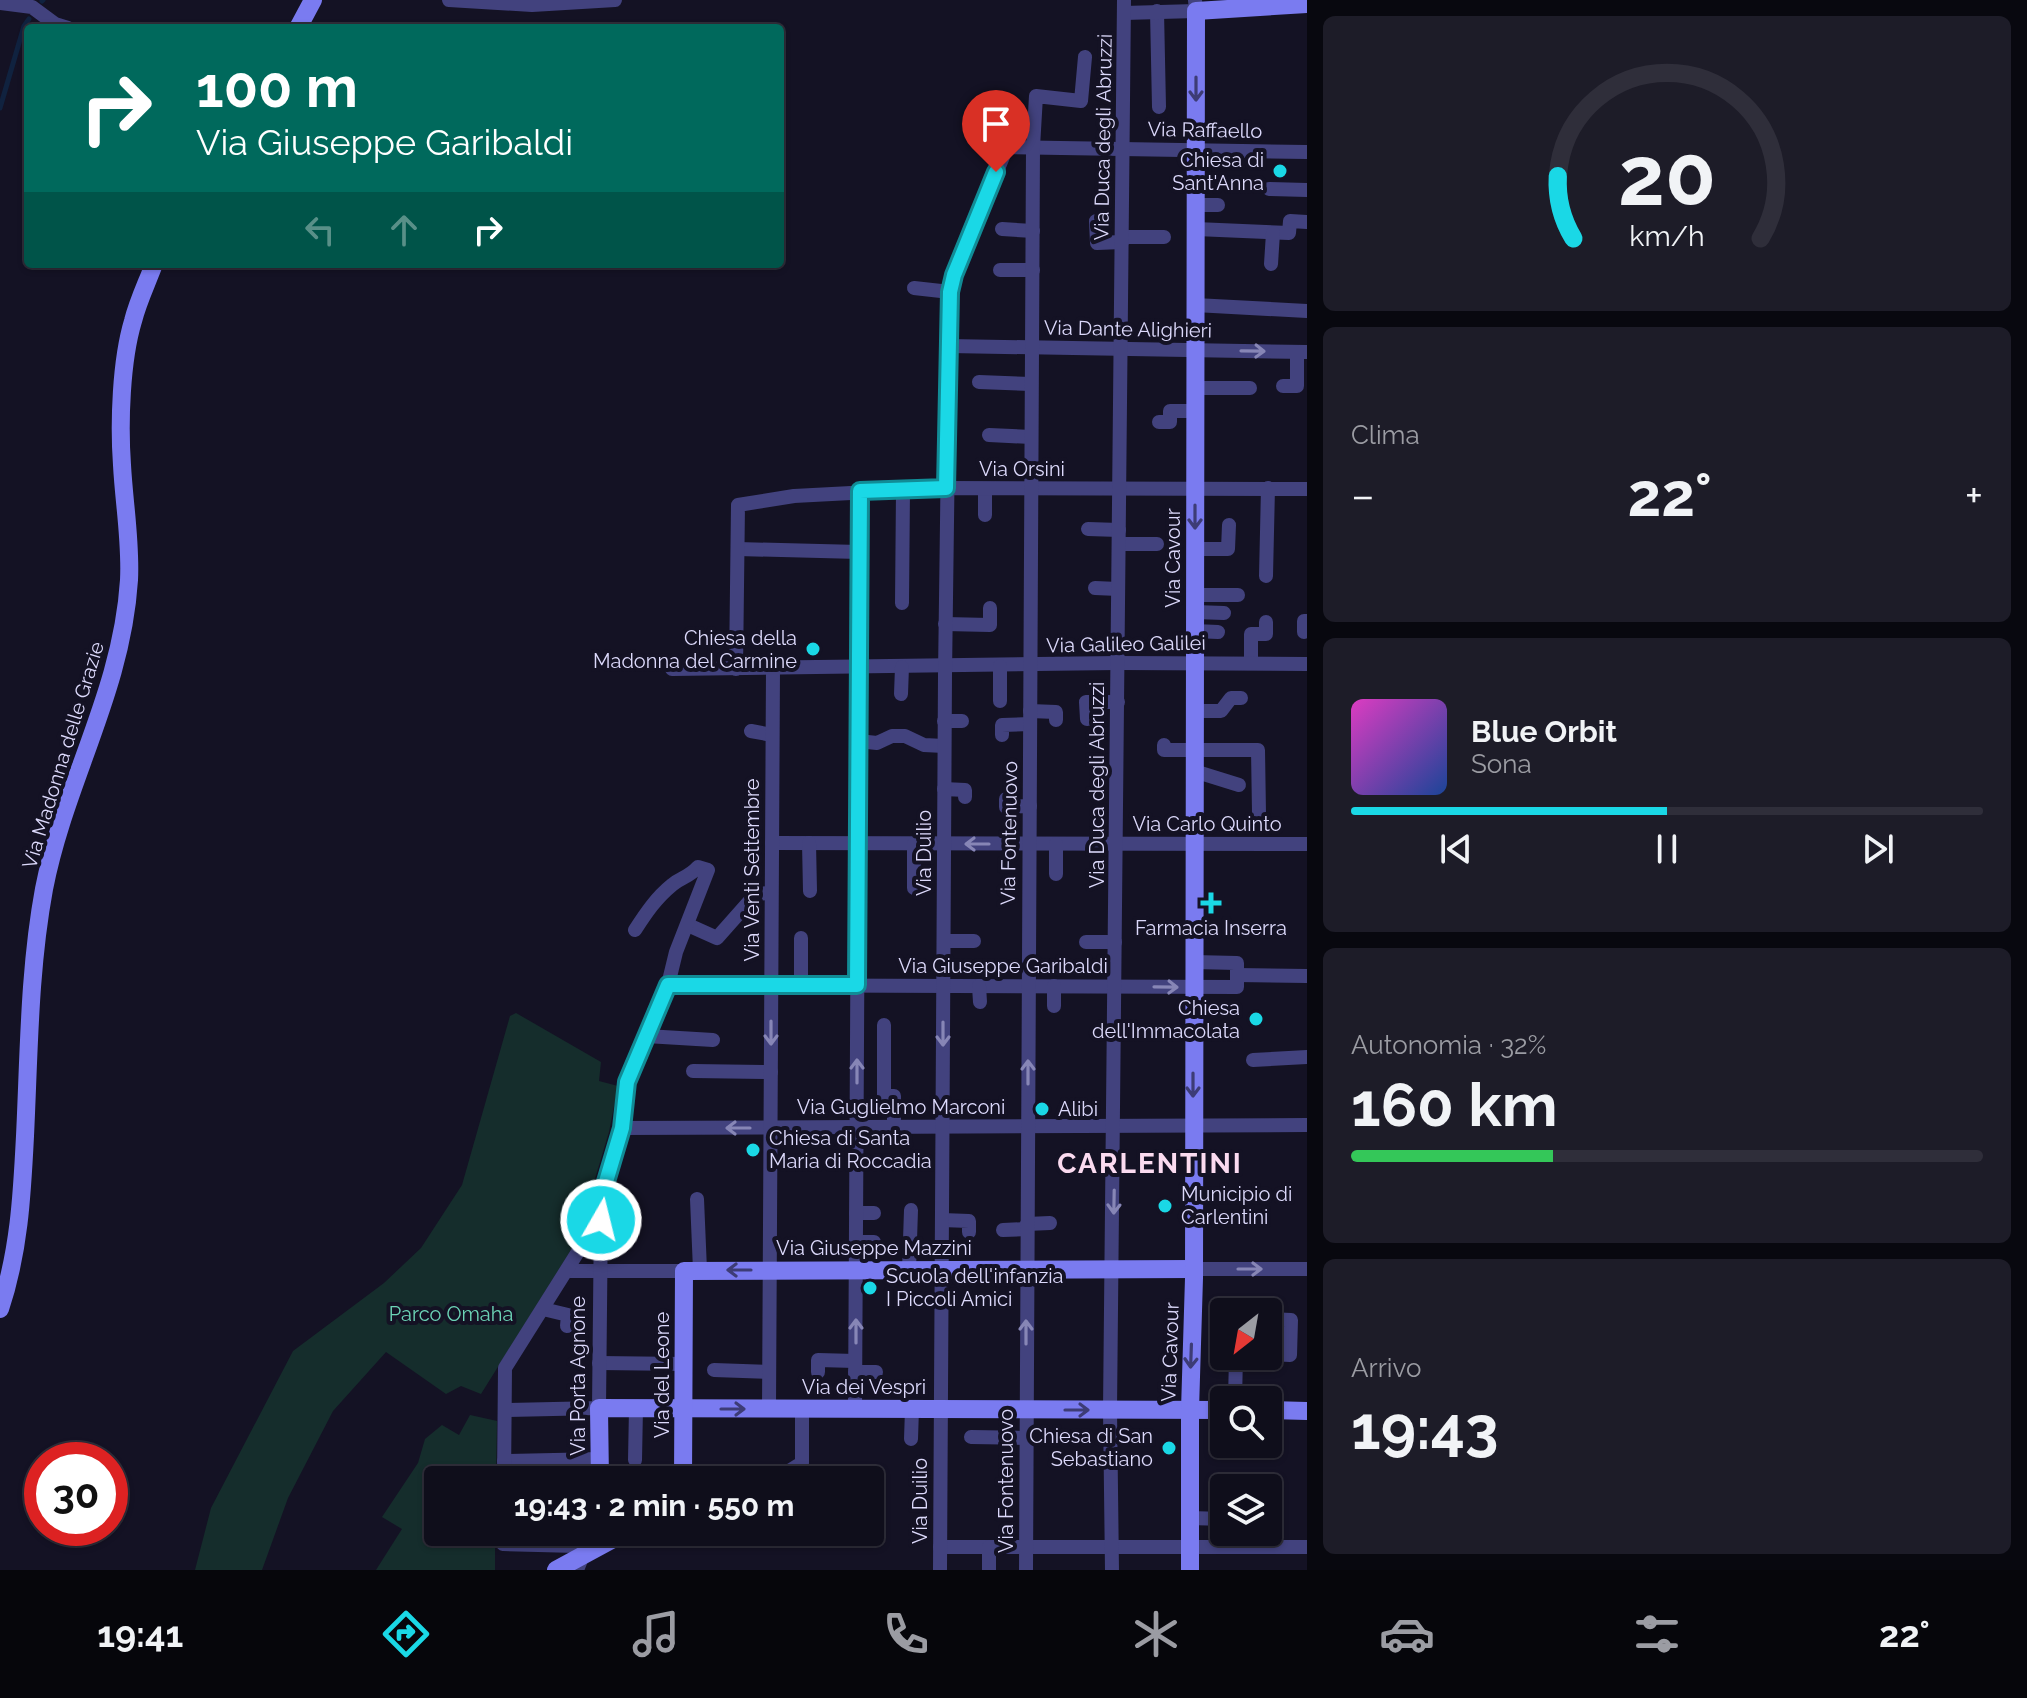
<!DOCTYPE html>
<html lang="it">
<meta charset="utf-8">
<style>
body{margin:0;font-family:Raleway,sans-serif;background:#1d1c28;color:#f1f3f6;height:100vh;display:flex;flex-direction:column;font-size:30px;white-space:nowrap}
*{box-sizing:border-box;margin:0}
p{font-size:26px;color:#9b9ca3}
.icon{flex:none;width:44px;height:44px;fill:none;stroke:currentColor;stroke-width:2;stroke-linecap:round;stroke-linejoin:round}
.map{position:relative;flex:1;overflow:hidden}
.panel{display:flex;flex-direction:column;gap:16px;padding:16px;background:#08080f;width:720px}
.panel>*{flex:none}
.banner{position:absolute;left:24px;top:24px;width:760px;height:244px;border-radius:8px;box-shadow:0 2px 6px #0004,0 0 0 2px #2f2e3a;background:#00695c;color:#fff;overflow:hidden}
.needle{width:52px;rotate:211deg}
.fabs{position:absolute;left:1210px;top:1298px;display:grid;gap:16px}
.fabs a{display:grid;place-items:center;width:72px;height:72px;border-radius:8px;background:#0f0e1b;box-shadow:0 2px 6px #0004,0 0 0 2px #2f2e3a;font-size:40px}
.speed{position:absolute;left:24px;top:1442px;display:flex;gap:16px;font-size:40px;font-weight:700;text-align:center}
.speed>*{display:grid;place-content:center;width:104px;height:104px;border-radius:50%;background:#0f0e1b;box-shadow:0 2px 6px #0004,0 0 0 2px #2f2e3a;line-height:1}
.speed .limit{border:12px solid #d22;background:#fff;color:#111}
.pin{position:absolute;display:grid;place-items:center;width:68px;height:68px;color:#fff;margin:-82px -34px;border-radius:50% 50% 50% 0;rotate:-45deg;box-shadow:0 0 8px #0007}
.pin .icon{rotate:45deg}
.me{position:absolute;width:88px;margin:-44px;rotate:8deg;stroke-linejoin:round;filter:drop-shadow(0 0 6px #0008)}
.turn{display:flex;align-items:center;gap:28px;height:168px;padding:0 40px;font-size:36px}
.turn .icon{width:104px;height:104px;stroke-width:2.5}
.turn b{display:block;font-size:56px;line-height:68px}
.lanes{display:flex;align-items:center;height:76px;padding:0 40px;background:#0003;justify-content:center;gap:40px;direction:ltr}
.lanes .off{opacity:.35}
.big{font-size:60px;font-weight:700;line-height:1.1}
.panel .tile{flex:1;display:flex;flex-direction:column;justify-content:center;gap:12px;min-width:0;padding:0 28px;border-radius:12px;background:#1d1c28}
.panel .dial{align-items:center;gap:0}
.dial svg{height:208px;overflow:visible;fill:none;stroke:#2f2e3a;stroke-width:7;stroke-linecap:round;text-anchor:middle}
.dial text{fill:#f1f3f6;stroke:none}
.song{display:flex;align-items:center;gap:24px}
.cover{width:96px;height:96px;border-radius:12px;background:linear-gradient(135deg,hsl(310 70% 55%),hsl(220 70% 35%))}
.played{height:8px;border-radius:4px;background:linear-gradient(90deg,#1ad8e6 50%,#2f2e3a 50%)}
.keys{display:flex;justify-content:space-around;direction:ltr}
.heat{display:flex;justify-content:space-between;align-items:center;font-size:44px;direction:ltr}
.charge{height:12px;border-radius:6px;background:linear-gradient(90deg,#34c759 32%,#2f2e3a 0)}
.trip{position:absolute;left:424px;top:1466px;width:460px;height:80px;border-radius:8px;background:#0f0e1b;box-shadow:0 2px 6px #0004,0 0 0 2px #2f2e3a;font-weight:700;line-height:80px;text-align:center}
.tabs{display:flex;height:128px;justify-content:space-around;align-items:center;background:#06060b;color:#9b9ca3}
.tabs .icon{width:56px;height:56px}
.tabs .selected{color:#1ad8e6}
.tabs b{font-size:36px;color:#f1f3f6}
main{display:flex;flex:1;min-height:0}
.map>svg:first-child{display:block}
</style>
<main>
<div class="map">
<svg width="1307" height="1570" viewBox="0 0 1307 1570">
<rect width="100%" height="100%" fill="#141224"/>
<g fill="#152d2c">
<path d="M516 1013 601 1062 599 1081 618 1086 609 1132 576 1242 481 1394 461 1386 446 1394 386 1352 333 1411 288 1498 262 1570H195L211 1508 293 1351 384 1283 421 1248 462 1185 510 1016Z"/>
<path d="M470 1415 497 1421 496 1480H438V1532H495V1570H376L402 1529 382 1517 418 1463 425 1439 442 1425 459 1435Z"/>
</g>
<g fill="none" stroke-linecap="round" stroke-linejoin="round">
<g stroke="#10223f" stroke-width="5">
<path d="M42 1 43 0"/>
<path d="M0 108 24 26 29 19"/>
</g>
<g stroke="#42427e" stroke-width="14">
<path d="M449 0 532 5 615 0"/>
<path d="M0 3 32 7 55 24 68 28"/>
<path d="M1157 11 1159 107"/>
<path d="M1124 13 1196 11 1195 0"/>
<path d="M1269 189 1307 190"/>
<path d="M1196 205H1218"/>
<path d="M1096 221 1097 243 1122 242"/>
<path d="M1002 229 1033 231"/>
<path d="M1196 229 1289 233 1290 221 1307 222"/>
<path d="M1122 237H1164"/>
<path d="M1271 264 1273 233"/>
<path d="M1000 270H1033"/>
<path d="M914 288 950 292"/>
<path d="M1195 305 1307 311"/>
<path d="M949 346 1307 352"/>
<path d="M979 382 1031 384"/>
<path d="M1283 386H1297V352"/>
<path d="M1195 388H1250"/>
<path d="M1159 422H1170V411H1195"/>
<path d="M989 435 1031 437"/>
<path d="M985 515V489"/>
<path d="M1088 529 1119 530"/>
<path d="M1119 544H1157"/>
<path d="M738 549 859 552"/>
<path d="M1195 549H1228L1229 525"/>
<path d="M1266 576 1268 488"/>
<path d="M1095 588 1118 589"/>
<path d="M1195 595H1238"/>
<path d="M902 603 903 490"/>
<path d="M1195 612 1224 613"/>
<path d="M945 624 990 625V608"/>
<path d="M1195 631 1218 632"/>
<path d="M1304 632V621H1307"/>
<path d="M1251 663V634H1266V622"/>
<path d="M672 669 1118 663 1307 664"/>
<path d="M736 669 738 505 794 496 946 488 1307 489"/>
<path d="M901 694 902 667"/>
<path d="M1000 701V666"/>
<path d="M1030 711 1056 712V720"/>
<path d="M1195 711H1221L1231 698H1241"/>
<path d="M1087 719 1086 702H1118"/>
<path d="M944 721H962"/>
<path d="M751 731 772 735"/>
<path d="M1002 735V725L1030 724"/>
<path d="M858 741 877 743 892 736H905L924 745 944 746"/>
<path d="M1164 745V750H1258L1259 813"/>
<path d="M1194 771 1239 785"/>
<path d="M944 789 965 790V797"/>
<path d="M1006 799V807L1030 806"/>
<path d="M772 843 1307 844"/>
<path d="M809 843 810 891"/>
<path d="M914 844V888"/>
<path d="M1056 844V874"/>
<path d="M688 925 717 938 756 894 771 893"/>
<path d="M944 941H974"/>
<path d="M1086 942H1115"/>
<path d="M1237 975 1307 976"/>
<path d="M668 985 1237 987V963L1194 962"/>
<path d="M801 985V938"/>
<path d="M979 986 980 1002"/>
<path d="M1054 1006V986"/>
<path d="M884 1025V1096H894V1127"/>
<path d="M646 1036 713 1040"/>
<path d="M1253 1060 1307 1057"/>
<path d="M693 1071 771 1072"/>
<path d="M622 1128 1307 1125"/>
<path d="M697 1199 700 1270"/>
<path d="M856 1213H874"/>
<path d="M942 1220 969 1221V1232"/>
<path d="M1027 1224 1050 1223"/>
<path d="M1003 1230 1027 1229"/>
<path d="M856 1242H874"/>
<path d="M1194 1269H1307"/>
<path d="M909 1270 911 1210"/>
<path d="M567 1271H684"/>
<path d="M543 1309 568 1315 567 1326"/>
<path d="M1268 1319 1291 1320 1290 1355 1268 1354"/>
<path d="M599 1363 684 1364"/>
<path d="M714 1370 769 1372"/>
<path d="M818 1372V1360L855 1361"/>
<path d="M855 1372H876"/>
<path d="M1235 1400 1236 1356"/>
<path d="M769 1409 773 668"/>
<path d="M855 1409 860 491"/>
<path d="M505 1410 599 1408 601 1211"/>
<path d="M971 1437 1026 1438"/>
<path d="M911 1439 912 1409"/>
<path d="M635 1460 636 1408"/>
<path d="M504 1461 600 1459"/>
<path d="M504 1480 505 1368 586 1239 622 1128 627 1082 668 985 676 952 708 870 698 867C688 878 681 877 672 885 656 898 646 913 635 930"/>
<path d="M755 1480 778 1478 802 1463V1409"/>
<path d="M1190 1518 1224 1519"/>
<path d="M504 1532 503 1544 578 1546 583 1555 577 1570"/>
<path d="M940 1547H1307"/>
<path d="M940 1570 945 675 950 292 954 275 1007 147 1307 152"/>
<path d="M989 1570V1547"/>
<path d="M1026 1570 1033 147 1036 96 1081 101 1085 57"/>
<path d="M1112 1570 1110 1410 1124 0"/>
</g>
<g stroke="#7a7bf0" stroke-width="18">
<path d="M298 28 313 0"/>
<path d="M0 1309C19 1252 22 1196 25 1136 29 1054 29 970 44 889 65 781 122 692 129 580 131 542 124 503 122 465 119 423 121 361 133 321 138 301 147 283 154 264"/>
<path d="M1268 1410 1307 1411"/>
<path d="M600 1480 599 1408 1224 1410"/>
<path d="M683 1480 684 1271 1194 1269"/>
<path d="M556 1570 626 1532"/>
<path d="M1190 1570V1410L1194 1278 1196 11 1307 4"/>
</g>
</g>
<defs><path id="oneway-shaft" d="M-6 0H5M1.5-3L5.5 0L1.5 3" fill="none" stroke-width="1.6" stroke-linecap="round" stroke-linejoin="round" transform="scale(2)"/></defs>
<g stroke="#3d3c76">
<use href="#oneway-shaft" transform="translate(1196 89) rotate(90)"/>
<use href="#oneway-shaft" transform="translate(1195 517) rotate(90)"/>
<use href="#oneway-shaft" transform="translate(1193 1085) rotate(90)"/>
<use href="#oneway-shaft" transform="translate(739 1270) rotate(180)"/>
<use href="#oneway-shaft" transform="translate(1191 1356) rotate(92)"/>
<use href="#oneway-shaft" transform="translate(733 1409)"/>
<use href="#oneway-shaft" transform="translate(1077 1410)"/>
</g>
<g stroke="#8786b6">
<use href="#oneway-shaft" transform="translate(1253 351) rotate(1)"/>
<use href="#oneway-shaft" transform="translate(977 844) rotate(180)"/>
<use href="#oneway-shaft" transform="translate(1166 987) rotate(1)"/>
<use href="#oneway-shaft" transform="translate(771 1033) rotate(90)"/>
<use href="#oneway-shaft" transform="translate(943 1034) rotate(90)"/>
<use href="#oneway-shaft" transform="translate(857 1071) rotate(-90)"/>
<use href="#oneway-shaft" transform="translate(1028 1072) rotate(-90)"/>
<use href="#oneway-shaft" transform="translate(738 1128) rotate(180)"/>
<use href="#oneway-shaft" transform="translate(1114 1202) rotate(91)"/>
<use href="#oneway-shaft" transform="translate(1250 1269)"/>
<use href="#oneway-shaft" transform="translate(856 1331) rotate(-90)"/>
<use href="#oneway-shaft" transform="translate(1026 1332) rotate(-90)"/>
</g>
<g fill="none" stroke-linecap="round" stroke-linejoin="round">
<defs>
<path id="route" d="M601 1220 602 1195 622 1128 627 1082 668 985H857L860 491 946 488 950 292 954 275 996 172"/>
</defs>
<use href="#route" stroke="#118c96" stroke-width="20"/>
<use href="#route" stroke="#1ad8e6" stroke-width="14"/>
</g>
<g fill="#1ad8e6" stroke="#141224" stroke-width="3">
<circle cx="1280" cy="171" r="8"/>
<circle cx="813" cy="649" r="8"/>
<path d="M1207 891h8v8h8v8h-8v8h-8v-8h-8v-8h8z"/>
<circle cx="1256" cy="1019" r="8"/>
<circle cx="1042" cy="1109" r="8"/>
<circle cx="753" cy="1150" r="8"/>
<circle cx="1165" cy="1206" r="8"/>
<circle cx="870" cy="1288" r="8"/>
<circle cx="1169" cy="1448" r="8"/>
</g>
<g text-anchor="middle" stroke-width="8" stroke-linejoin="round" paint-order="stroke">
<g font-size="20" fill="#dcd9fb" stroke="#141224">
<text transform="translate(1205 130) rotate(1)" y="7">Via Raffaello</text>
<text transform="translate(1103 137) rotate(-89)" y="7">Via Duca degli Abruzzi</text>
<text transform="translate(1128 329) rotate(1)" y="7">Via Dante Alighieri</text>
<text x="1022" y="476">Via Orsini</text>
<text transform="translate(1173 558) rotate(-90)" y="7">Via Cavour</text>
<text transform="translate(1126 644) rotate(-1)" y="7">Via Galileo Galilei</text>
<text transform="translate(63 755) rotate(-73)" y="7">Via Madonna delle Grazie</text>
<text transform="translate(1097 785) rotate(-90)" y="7">Via Duca degli Abruzzi</text>
<text x="1207" y="831">Via Carlo Quinto</text>
<text transform="translate(1009 833) rotate(-89)" y="7">Via Fontenuovo</text>
<text transform="translate(924 853) rotate(-90)" y="7">Via Duilio</text>
<text transform="translate(752 870) rotate(-90)" y="7">Via Venti Settembre</text>
<text x="1003" y="973">Via Giuseppe Garibaldi</text>
<text x="901" y="1114">Via Guglielmo Marconi</text>
<text x="874" y="1255">Via Giuseppe Mazzini</text>
<text transform="translate(1170 1352) rotate(-88)" y="7">Via Cavour</text>
<text transform="translate(662 1375) rotate(-90)" y="7">Via del Leone</text>
<text transform="translate(578 1376) rotate(-90)" y="7">Via Porta Agnone</text>
<text x="864" y="1394">Via dei Vespri</text>
<text transform="translate(1006 1481) rotate(-90)" y="7">Via Fontenuovo</text>
<text transform="translate(920 1501) rotate(-90)" y="7">Via Duilio</text>
</g>
<g font-size="20" fill="#dcd9fb" stroke="#141224" text-anchor="end">
<text x="1264" y="167">Chiesa di<tspan x="1264" dy="23">Sant'Anna</tspan></text>
<text x="797" y="645">Chiesa della<tspan x="797" dy="23">Madonna del Carmine</tspan></text>
<text x="1211" y="935" text-anchor="middle">Farmacia Inserra</text>
<text x="1240" y="1015">Chiesa<tspan x="1240" dy="23">dell'Immacolata</tspan></text>
<text x="1058" y="1116" text-anchor="start">Alibi</text>
<text x="769" y="1145" text-anchor="start">Chiesa di Santa<tspan x="769" dy="23">Maria di Roccadia</tspan></text>
<text x="1181" y="1201" text-anchor="start">Municipio di<tspan x="1181" dy="23">Carlentini</tspan></text>
<text x="886" y="1283" text-anchor="start">Scuola dell'infanzia<tspan x="886" dy="23">I Piccoli Amici</tspan></text>
<text x="1153" y="1443">Chiesa di San<tspan x="1153" dy="23">Sebastiano</tspan></text>
</g>
<g font-size="20" fill="#6cd3b6" stroke="#141224">
<text x="451" y="1321">Parco Omaha</text>
</g>
<g font-size="28" font-weight="bold" letter-spacing="2" fill="#fbdbf0" stroke="#141224">
<text x="1150" y="1173">CARLENTINI</text>
</g>
</g>
</svg>
<div class="fabs">
<a><svg class="needle" viewBox="-14 -14 28 28"><path d="M0-13l5 13h-10z" fill="#e53935"/><path d="M0 13l5-13h-10z" fill="#9b9ca3"/></svg></a>
<a><svg class="icon" aria-label="search" viewBox="0 0 24 24"><circle cx="10" cy="10" r="6"/><path d="M15 15l6 6"/></svg></a>
<a><svg class="icon" aria-label="layers" viewBox="0 0 24 24"><path d="M12 4l9 5-9 5-9-5zM3 14l9 5 9-5"/></svg></a>
</div>
<div class="speed"><div class="limit">30</div></div>
<div class="pin" style="left:996px;top:172px;background:#d93025"><svg class="icon" aria-label="arrive" viewBox="0 0 24 24"><path d="M6 21V4h12l-3 4 3 4H6"/></svg></div>
<svg class="me" style="left:601px;top:1220px" viewBox="-20 -20 40 40"><circle r="17" fill="#1ad8e6" stroke="#fff" stroke-width="3"/><path d="M0-11L8 9 0 5-8 9z" fill="#fff"/></svg>
<div class="trip">19:43 · 2 min · 550 m</div>
<div class="banner">
<div class="turn"><svg class="icon" aria-label="right" viewBox="0 0 24 24"><path d="M7 20v-9h11M14 6l5 5-5 5"/></svg><div><b>100 m</b>Via Giuseppe Garibaldi</div></div>
<div class="lanes"><svg class="icon off" aria-label="left" viewBox="0 0 24 24"><path d="M17 20v-9H6M10 6l-5 5 5 5"/></svg><svg class="icon off" aria-label="ahead" viewBox="0 0 24 24"><path d="M12 20V5M6 11l6-6 6 6"/></svg><svg class="icon" aria-label="right" viewBox="0 0 24 24"><path d="M7 20v-9h11M14 6l5 5-5 5"/></svg></div>
</div>
</div>
<section class="panel">
<div class="tile dial"><svg viewBox="0 0 100 80">
<path d="M14 69A42 42 0 1 1 86 69"/>
<path d="M14 69A42 42 0 0 1 8 45" stroke="#1ad8e6"/>
<text x="50" y="56" font-size="32" font-weight="700">20</text>
<text x="50" y="72" font-size="11">km/h</text>
</svg></div>
<div class="tile"><p>Clima</p>
<div class="heat"><a>−</a><b class="big">22°</b><a>+</a></div>
</div>
<div class="tile">
<div class="song"><i class="cover"></i><div><b>Blue Orbit</b><p>Sona</p></div></div>
<div class="played"></div>
<div class="keys"><svg class="icon" aria-label="previous" viewBox="0 0 24 24"><path d="M18 5L8 12l10 7zM5 5v14"/></svg><svg class="icon" aria-label="pause" viewBox="0 0 24 24"><path d="M8 5v14M16 5v14"/></svg><svg class="icon" aria-label="next" viewBox="0 0 24 24"><path d="M6 5l10 7-10 7zM19 5v14"/></svg></div>
</div>
<div class="tile"><p>Autonomia · 32%</p><b class="big">160 km</b><div class="charge"></div></div>
<div class="tile"><p>Arrivo</p><b class="big">19:43</b></div>
</section>
</main>
<nav class="tabs">
<b>19:41</b>
<svg class="icon selected" aria-label="directions" viewBox="0 0 24 24"><path d="M12 3l9 9-9 9-9-9zM9 14v-3h6M13 9l2 2-2 2"/></svg>
<svg class="icon" aria-label="music" viewBox="0 0 24 24"><path d="M9 18V5l10-2v13"/><circle cx="6" cy="18" r="3"/><circle cx="16" cy="16" r="3"/></svg>
<svg class="icon" aria-label="phone" viewBox="0 0 24 24"><path d="M5 4h4l2 5-3 2q2 4 5 5l2-3 5 2v4C11 20 4 13 5 4z"/></svg>
<svg class="icon" aria-label="climate" viewBox="0 0 24 24"><path d="M12 3v18M4 7l16 10M4 17L20 7"/></svg>
<svg class="icon" aria-label="car" viewBox="0 0 24 24"><path d="M5 17H2v-5l4-1 3-4h7l3 4 3 1v5h-3M9 17h6M6 11h13"/><circle cx="7" cy="17" r="2"/><circle cx="17" cy="17" r="2"/></svg>
<svg class="icon" aria-label="filters" viewBox="0 0 24 24"><path d="M4 7h16M4 17h16"/><circle cx="9" cy="7" r="2"/><circle cx="15" cy="17" r="2"/></svg>
<b>22°</b>
</nav>
